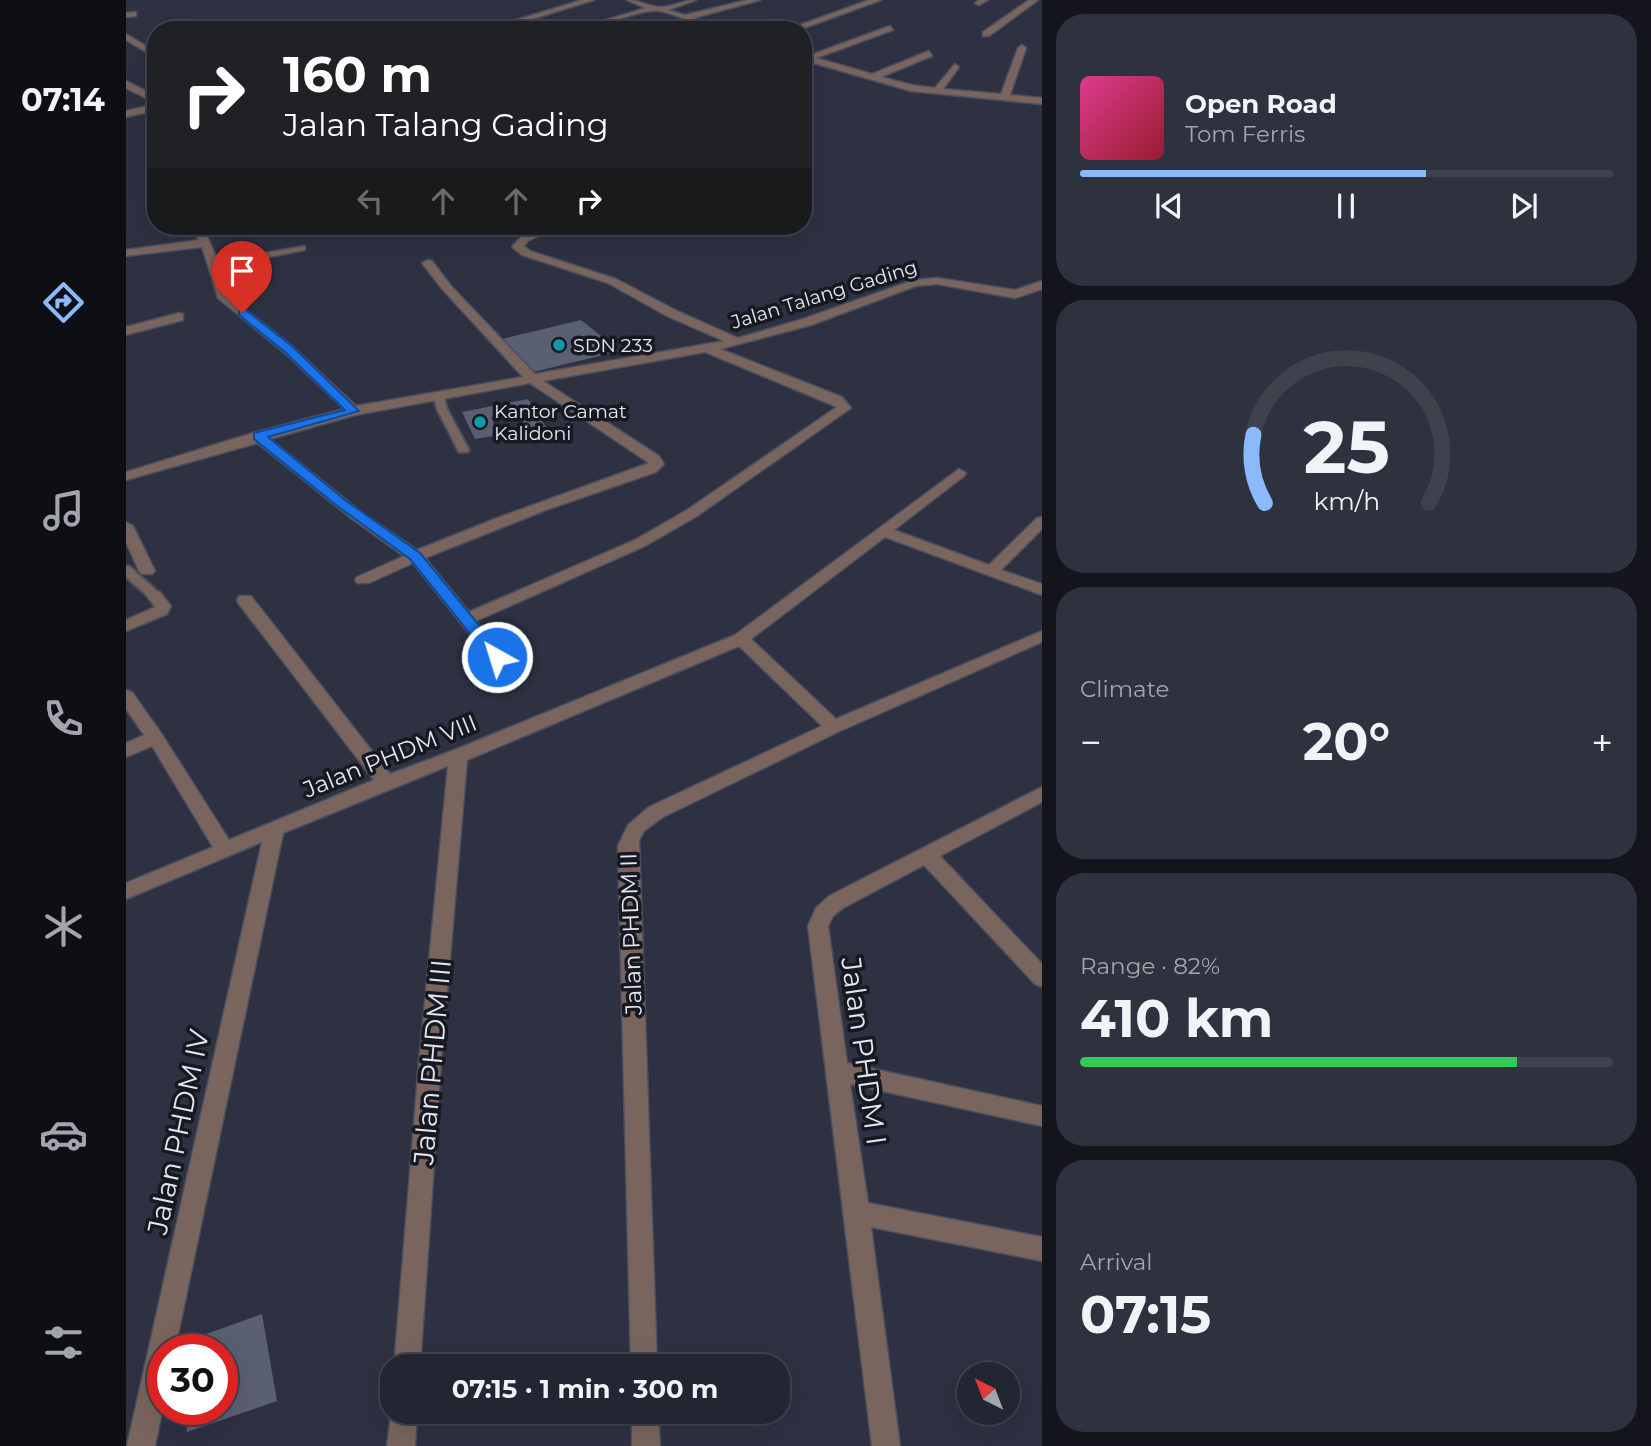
<!DOCTYPE html>
<meta charset="utf-8">
<style>
body{margin:0;font-family:Montserrat,sans-serif;background:#2e313e;color:#f1f3f6;height:100vh;display:flex;flex-direction:column;font-size:26px;white-space:nowrap}
*{box-sizing:border-box;margin:0}
p{font-size:23px;color:#a2a5ac}
.icon{flex:none;width:38px;height:38px;fill:none;stroke:currentColor;stroke-width:2;stroke-linecap:round;stroke-linejoin:round}
.map{position:relative;flex:1;overflow:hidden}
.drawer{display:flex;flex-direction:column;gap:14px;padding:14px;background:#13141c;width:609px}
.drawer>*{flex:none}
.guide{position:absolute;left:21px;top:21px;width:665px;height:214px;border-radius:28px;box-shadow:0 7px 28px #0002,0 0 0 2px #3f424d;background:#202124;color:#fff;overflow:hidden}
.needle{width:46px;rotate:318deg}
.fabs{position:absolute;left:831px;top:1362px;display:grid;gap:14px}
.fabs a{display:grid;place-items:center;width:63px;height:63px;border-radius:50%;background:#222532;box-shadow:0 7px 28px #0002,0 0 0 2px #3f424d;font-size:35px}
.speed{position:absolute;left:21px;top:1334px;display:flex;gap:14px;font-size:35px;font-weight:700;text-align:center}
.speed>*{display:grid;place-content:center;width:91px;height:91px;border-radius:50%;background:#222532;box-shadow:0 7px 28px #0002,0 0 0 2px #3f424d;line-height:1}
.speed .limit{border:10px solid #d22;background:#fff;color:#111}
.pin{position:absolute;display:grid;place-items:center;width:60px;height:60px;color:#fff;margin:-72px -30px;border-radius:50% 50% 50% 0;rotate:-45deg;box-shadow:0 0 7px #0007}
.pin .icon{rotate:45deg}
.me{position:absolute;width:77px;margin:-38px;rotate:321deg;stroke-linejoin:round;filter:drop-shadow(0 0 5px #0008)}
.turn{display:flex;align-items:center;gap:24px;height:147px;padding:0 21px;font-size:32px}
.turn .icon{width:91px;height:91px;stroke-width:2.5}
.turn b{display:block;font-size:49px;line-height:60px}
.lanes{display:flex;align-items:center;height:66px;padding:0 21px;background:#0003;justify-content:center;gap:35px;direction:ltr}
.lanes .off{opacity:.35}
.big{font-size:52px;font-weight:700;line-height:1.1}
.drawer .widget{flex:1;display:flex;flex-direction:column;justify-content:center;gap:10px;min-width:0;padding:0 24px;border-radius:28px;background:#2e313e}
.drawer .dial{align-items:center;gap:0}
.dial svg{height:182px;overflow:visible;fill:none;stroke:#3f424d;stroke-width:7;stroke-linecap:round;text-anchor:middle}
.dial text{fill:#f1f3f6;stroke:none}
.song{display:flex;align-items:center;gap:21px}
.cover{width:84px;height:84px;border-radius:10px;background:linear-gradient(135deg,hsl(330 70% 55%),hsl(350 70% 35%))}
.played{height:7px;border-radius:4px;background:linear-gradient(90deg,#8abafc 65%,#3f424d 65%)}
.keys{display:flex;justify-content:space-around;direction:ltr}
.heat{display:flex;justify-content:space-between;align-items:center;font-size:38px;direction:ltr}
.charge{height:10px;border-radius:5px;background:linear-gradient(90deg,#34c759 82%,#3f424d 0)}
.trip{position:absolute;left:254px;top:1354px;width:410px;height:70px;border-radius:28px;background:#222532;box-shadow:0 7px 28px #0002,0 0 0 2px #3f424d;font-weight:700;line-height:70px;text-align:center}
main{display:flex;flex:1;min-height:0}
.tab-bar{display:flex;flex-direction:column;width:126px;justify-content:space-around;align-items:center;background:#0e0f14;color:#a2a5ac}
.tab-bar .icon{width:49px;height:49px}
.tab-bar .selected{color:#8abafc}
.tab-bar b{font-size:32px;color:#f1f3f6}
.map>svg:first-child{display:block}
</style>
<main>
<nav class="tab-bar">
<b>07:14</b>
<svg class="icon selected" aria-label="directions" viewBox="0 0 24 24"><path d="M12 3l9 9-9 9-9-9zM9 14v-3h6M13 9l2 2-2 2"/></svg>
<svg class="icon" aria-label="music" viewBox="0 0 24 24"><path d="M9 18V5l10-2v13"/><circle cx="6" cy="18" r="3"/><circle cx="16" cy="16" r="3"/></svg>
<svg class="icon" aria-label="phone" viewBox="0 0 24 24"><path d="M5 4h4l2 5-3 2q2 4 5 5l2-3 5 2v4C11 20 4 13 5 4z"/></svg>
<svg class="icon" aria-label="climate" viewBox="0 0 24 24"><path d="M12 3v18M4 7l16 10M4 17L20 7"/></svg>
<svg class="icon" aria-label="car" viewBox="0 0 24 24"><path d="M5 17H2v-5l4-1 3-4h7l3 4 3 1v5h-3M9 17h6M6 11h13"/><circle cx="7" cy="17" r="2"/><circle cx="17" cy="17" r="2"/></svg>
<svg class="icon" aria-label="filters" viewBox="0 0 24 24"><path d="M4 7h16M4 17h16"/><circle cx="9" cy="7" r="2"/><circle cx="15" cy="17" r="2"/></svg>
</nav>
<div class="map">
<svg width="916" height="1446" viewBox="0 0 916 1446">
<rect width="100%" height="100%" fill="#2d3142"/>
<g fill="#5b5f72">
<path d="M455 320 494 351 407 372 372 340Z"/>
<path d="M402 399 420 427 402 430 391 413 365 417 373 435 349 439 336 412Z"/>
<path d="M136 1314 151 1401 61 1432 59 1409H96V1349H52V1344Z"/>
</g>
<g fill="none" stroke-linecap="round" stroke-linejoin="round">
<defs>
<g id="lane">
<path d="M313 394 318 397 321 409 343 450 341 452H333L311 409 308 397Z"/>
<path d="M0 566 4 567 32 592 34 595 32 598H24L0 577Z"/>
</g>
<g id="street">
<path d="M456 0H468L371 30H357Z"/>
<path d="M501 0C513 0 524 7 535 7 547 7 558 0 570 0L542 10 559 15 621 0H634L568 18 599 30C575 30 544 9 526 11 498 14 474 30 446 30L520 8Z"/>
<path d="M743 0H755L673 30H660Z"/>
<path d="M853 0H862L853 5 849 3Z"/>
<path d="M903 0H912L863 36H857V32Z"/>
<path d="M10 12V16L0 17V13Z"/>
<path d="M47 23 58 30H48L43 25Z"/>
<path d="M116 23 119 27 85 30 89 28Z"/>
<path d="M764 26 767 30 690 58 746 74 803 51 806 56 755 77 786 85 809 88 829 64 833 67 817 89 875 94 892 48 896 45 900 48 884 95 916 98V104L785 91 677 60V55L682 56Z"/>
<path d="M0 34 30 52V58L0 40Z"/>
<path d="M0 81 30 96V103L0 88Z"/>
<path d="M30 104V110L0 117V111Z"/>
<path d="M65 226H75L78 230 131 226 126 229 81 236 92 261 179 246V250L93 267 101 295 167 347 230 406 397 377 317 290 296 263 302 260 306 261 325 286 409 374 598 341 541 316 482 283 396 255 386 247C397 232 414 225 432 226L402 241 398 246 404 251 490 279 549 310 612 338 677 319 788 280 811 278 889 290 916 281V289L889 298 811 284 790 286 685 325 594 349 716 397 725 408 571 516 519 546 350 621 379 657 371 662 365 661 287 563 243 583H231L229 580 231 577 278 556 225 518 132 443 0 480V472L127 433 218 409 159 353 92 298 76 247 0 256V250L73 240ZM579 352 711 407 561 510 509 540 343 612 299 558 420 510 530 472 538 464 533 456 417 381ZM404 383 523 463 374 517 291 550 235 512 144 439 229 415Z"/>
<path d="M53 313 57 314V320L0 335V327Z"/>
<path d="M833 469 840 473 838 476 768 530 863 565 911 518 916 517V529L875 570 916 584V595L759 537 625 639 710 719 916 631V642L714 731 537 817 518 831 513 840 531 1367H505L492 846 502 825 523 807 696 726 613 646 341 760 315 1063 294 1367H268L293 1063 322 766 157 833 49 1349H37V1407L29 1446H1L136 842 0 899V883L87 847 26 746 0 757V743L18 735 0 709V690L6 692 35 733 103 840 248 780 113 604 111 600 113 596H125L264 774 326 751 609 635Z"/>
<path d="M0 522 7 526 29 571 26 574H16L13 571 0 542Z"/>
<path d="M28 590 34 592 45 606 41 614 0 631V620L29 607 20 595Z"/>
<path d="M916 787V802L814 856 916 964V987L909 984 798 865 717 908 707 916 702 926 721 1063 916 1106V1126L724 1084 742 1203 916 1237V1261L745 1227 774 1446H746L682 926 690 908 703 896Z"/>
<path d="M266 1409V1412H291L289 1446H261Z"/>
<path d="M506 1412H532L534 1446H506Z"/>
</g>
</defs>
<use href="#lane" stroke="#4a4e5e" stroke-width="4"/>
<use href="#street" stroke="#4a4e5e" stroke-width="3"/>
<use href="#lane" fill="#79655d" fill-rule="evenodd"/>
<use href="#street" fill="#79655d" fill-rule="evenodd"/>
</g>
<path fill="#1a73e8" stroke="#114b97" stroke-width="2" d="M113 310H120L167 347 233 411 142 437 219 500 294 553 376 653 378 657 376 660H365L284 559 210 505 128 439V433L219 410 159 352 113 315Z"/>
<g fill="#0f9aa8" stroke="#171921" stroke-width="2.5">
<circle cx="433" cy="345" r="7"/>
<circle cx="354" cy="422" r="7"/>
</g>
<g text-anchor="middle" stroke-width="7" stroke-linejoin="round" paint-order="stroke">
<g font-size="19" fill="#e4e7f2" stroke="#171921">
<text transform="translate(698 294) rotate(-17)" y="7">Jalan Talang Gading</text>
</g>
<g font-size="19" fill="#e4e7f2" stroke="#171921" text-anchor="start">
<text x="447" y="352">SDN 233</text>
<text x="368" y="418">Kantor Camat<tspan x="368" dy="22">Kalidoni</tspan></text>
</g>
<g font-size="23" fill="#e4e7f2" stroke="#171921">
<text transform="translate(264 756) rotate(-22)" y="8">Jalan PHDM VIII</text>
<text transform="translate(505 934) rotate(-92)" y="8">Jalan PHDM II</text>
</g>
<g font-size="28" fill="#e4e7f2" stroke="#171921">
<text transform="translate(738 1051) rotate(82)" y="10">Jalan PHDM I</text>
<text transform="translate(306 1062) rotate(-85)" y="10">Jalan PHDM III</text>
<text transform="translate(52 1132) rotate(-78)" y="10">Jalan PHDM IV</text>
</g>
</g>
</svg>
<div class="fabs">
<a><svg class="needle" viewBox="-14 -14 28 28"><path d="M0-13l5 13h-10z" fill="#e53935"/><path d="M0 13l5-13h-10z" fill="#a2a5ac"/></svg></a>
</div>
<div class="speed"><div class="limit">30</div></div>
<div class="pin" style="left:116px;top:313px;background:#d93025"><svg class="icon" aria-label="arrive" viewBox="0 0 24 24"><path d="M6 21V4h12l-3 4 3 4H6"/></svg></div>
<svg class="me" style="left:371px;top:657px" viewBox="-20 -20 40 40"><circle r="17" fill="#1a73e8" stroke="#fff" stroke-width="3"/><path d="M0-11L8 9 0 5-8 9z" fill="#fff"/></svg>
<div class="trip">07:15 · 1 min · 300 m</div>
<div class="guide">
<div class="turn"><svg class="icon" aria-label="right" viewBox="0 0 24 24"><path d="M7 20v-9h11M14 6l5 5-5 5"/></svg><div><b>160 m</b>Jalan Talang Gading</div></div>
<div class="lanes"><svg class="icon off" aria-label="left" viewBox="0 0 24 24"><path d="M17 20v-9H6M10 6l-5 5 5 5"/></svg><svg class="icon off" aria-label="ahead" viewBox="0 0 24 24"><path d="M12 20V5M6 11l6-6 6 6"/></svg><svg class="icon off" aria-label="ahead" viewBox="0 0 24 24"><path d="M12 20V5M6 11l6-6 6 6"/></svg><svg class="icon" aria-label="right" viewBox="0 0 24 24"><path d="M7 20v-9h11M14 6l5 5-5 5"/></svg></div>
</div>
</div>
<section class="drawer">
<div class="widget">
<div class="song"><i class="cover"></i><div><b>Open Road</b><p>Tom Ferris</p></div></div>
<div class="played"></div>
<div class="keys"><svg class="icon" aria-label="previous" viewBox="0 0 24 24"><path d="M18 5L8 12l10 7zM5 5v14"/></svg><svg class="icon" aria-label="pause" viewBox="0 0 24 24"><path d="M8 5v14M16 5v14"/></svg><svg class="icon" aria-label="next" viewBox="0 0 24 24"><path d="M6 5l10 7-10 7zM19 5v14"/></svg></div>
</div>
<div class="widget dial"><svg viewBox="0 0 100 80">
<path d="M14 69A42 42 0 1 1 86 69"/>
<path d="M14 69A42 42 0 0 1 9 39" stroke="#8abafc"/>
<text x="50" y="56" font-size="32" font-weight="700">25</text>
<text x="50" y="72" font-size="11">km/h</text>
</svg></div>
<div class="widget"><p>Climate</p>
<div class="heat"><a>−</a><b class="big">20°</b><a>+</a></div>
</div>
<div class="widget"><p>Range · 82%</p><b class="big">410 km</b><div class="charge"></div></div>
<div class="widget"><p>Arrival</p><b class="big">07:15</b></div>
</section>
</main>
